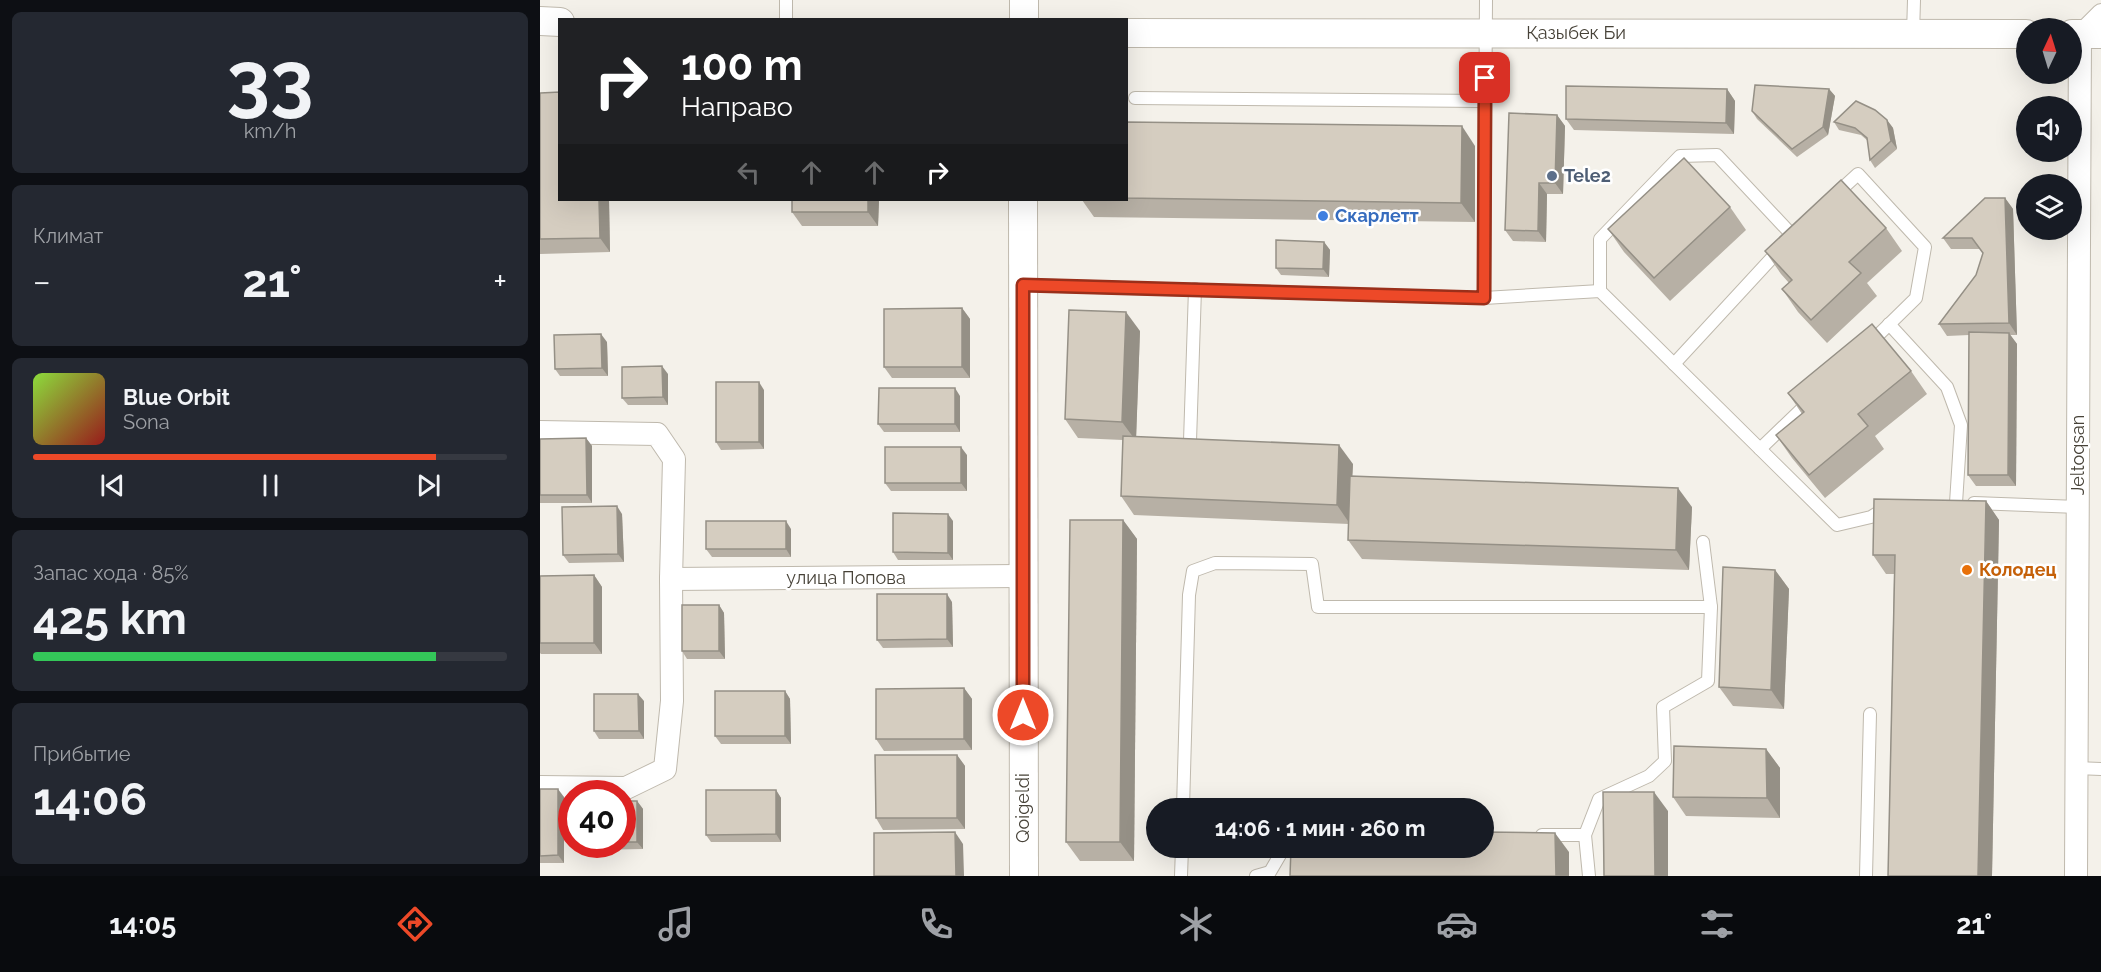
<!DOCTYPE html>
<html lang="ru">
<meta charset="utf-8">
<style>
body{margin:0;font-family:Raleway,sans-serif;background:#242831;color:#f1f3f6;height:100vh;display:flex;flex-direction:column;font-size:22px;white-space:nowrap}
*{box-sizing:border-box;margin:0}
p{font-size:20px;color:#9ea1a6}
.icon{flex:none;width:33px;height:33px;fill:none;stroke:currentColor;stroke-width:2;stroke-linecap:round;stroke-linejoin:round}
.map{position:relative;flex:1;overflow:hidden}
.panel{display:flex;flex-direction:column;gap:12px;padding:12px;background:#0d0f14;width:540px}
.panel>*{flex:none}
.top-card{position:absolute;left:18px;top:18px;width:570px;height:183px;border-radius:0px;box-shadow:0 6px 24px #0002;background:#202124;color:#fff;overflow:hidden}
.needle{width:39px;rotate:4deg}
.tools{position:absolute;left:1476px;top:18px;display:grid;gap:12px}
.tools a{display:grid;place-items:center;width:66px;height:66px;border-radius:50%;background:#171b24;box-shadow:0 6px 24px #0002;font-size:30px}
.speed{position:absolute;left:18px;top:780px;display:flex;gap:12px;font-size:30px;font-weight:700;text-align:center}
.speed>*{display:grid;place-content:center;width:78px;height:78px;border-radius:50%;background:#171b24;box-shadow:0 6px 24px #0002;line-height:1}
.speed .limit{border:9px solid #d22;background:#fff;color:#111}
.pin{position:absolute;display:grid;place-items:center;width:51px;height:51px;color:#fff;margin:-26px;border-radius:12px;box-shadow:0 3px 9px #0006}
.me{position:absolute;width:66px;margin:-33px;rotate:0deg;stroke-linejoin:round;filter:drop-shadow(0 0 4px #0008)}
.turn{display:flex;align-items:center;gap:21px;height:126px;padding:0 24px;font-size:27px}
.turn .icon{width:78px;height:78px;stroke-width:2.5}
.turn b{display:block;font-size:42px;line-height:51px}
.lanes{display:flex;align-items:center;height:57px;padding:0 24px;background:#0003;justify-content:center;gap:30px;direction:ltr}
.lanes .off{opacity:.35}
.big{font-size:45px;font-weight:700;line-height:1.1}
.panel .card{flex:1;display:flex;flex-direction:column;justify-content:center;gap:9px;min-width:0;padding:0 21px;border-radius:9px;background:#242831}
.panel .dial{align-items:center;gap:0}
.dial b{font-size:78px;line-height:1}
.song{display:flex;align-items:center;gap:18px}
.cover{width:72px;height:72px;border-radius:9px;background:linear-gradient(135deg,hsl(90 70% 55%),hsl(0 70% 35%))}
.played{height:6px;border-radius:3px;background:linear-gradient(90deg,#ed4928 85%,#363941 85%)}
.keys{display:flex;justify-content:space-around;direction:ltr}
.heat{display:flex;justify-content:space-between;align-items:center;font-size:33px;direction:ltr}
.charge{height:9px;border-radius:4px;background:linear-gradient(90deg,#34c759 85%,#363941 0)}
.trip{position:absolute;left:606px;top:798px;width:348px;height:60px;border-radius:30px;background:#171b24;box-shadow:0 6px 24px #0002;font-weight:700;line-height:60px;text-align:center}
.tab-bar{display:flex;height:96px;justify-content:space-around;align-items:center;background:#090b0e;color:#9ea1a6}
.tab-bar .icon{width:42px;height:42px}
.tab-bar .selected{color:#ed4928}
.tab-bar b{font-size:27px;color:#f1f3f6}
main{display:flex;flex:1;min-height:0}
.map>svg:first-child{display:block}
</style>
<main>
<section class="panel">
<div class="card dial"><b>33</b><p>km/h</p></div>
<div class="card"><p>Климат</p>
<div class="heat"><a>−</a><b class="big">21°</b><a>+</a></div>
</div>
<div class="card">
<div class="song"><i class="cover"></i><div><b>Blue Orbit</b><p>Sona</p></div></div>
<div class="played"></div>
<div class="keys"><svg class="icon" aria-label="previous" viewBox="0 0 24 24"><path d="M18 5L8 12l10 7zM5 5v14"/></svg><svg class="icon" aria-label="pause" viewBox="0 0 24 24"><path d="M8 5v14M16 5v14"/></svg><svg class="icon" aria-label="next" viewBox="0 0 24 24"><path d="M6 5l10 7-10 7zM19 5v14"/></svg></div>
</div>
<div class="card"><p>Запас хода · 85%</p><b class="big">425 km</b><div class="charge"></div></div>
<div class="card"><p>Прибытие</p><b class="big">14:06</b></div>
</section>
<div class="map">
<svg width="1561" height="876" viewBox="0 0 1561 876">
<rect width="100%" height="100%" fill="#f4f1ea"/>
<g fill="none" stroke-linecap="round" stroke-linejoin="round">
<defs>
<g id="service">
<path d="M246 20V0"/>
<path d="M1373 34 1374 0"/>
<path d="M595 98 945 101"/>
<path d="M1294 196 1318 174 1385 247 1376 298 1329 344"/>
<path d="M483 285 944 298 1060 291 1297 525 1331 517 1347 507"/>
<path d="M1060 291V239L1140 156 1177 155 1253 236"/>
<path d="M944 298 946 0"/>
<path d="M1349 324 1407 387 1421 425 1416 503"/>
<path d="M1134 364 1241 248"/>
<path d="M650 441 655 289"/>
<path d="M1220 449 1271 400"/>
<path d="M1434 503 1538 507"/>
<path d="M1536 768 1561 769"/>
<path d="M643 808 649 595 653 571 675 563 772 564 778 607H1171"/>
<path d="M1002 835H1045"/>
<path d="M641 876 642 848"/>
<path d="M716 876 730 872 744 848"/>
<path d="M1049 876 1045 835 1059 799 1109 776 1125 761 1123 707 1168 681 1171 607 1163 542"/>
<path d="M1326 876 1330 714"/>
</g>
<path id="pedestrian" d="M1540 34 1561 13"/>
<g id="minor">
<path d="M0 432 117 434 134 459 131 579 132 701 125 769 86 788 0 787"/>
<path d="M131 579 482 576"/>
<path d="M1536 876 1540 34"/>
</g>
<g id="tertiary">
<path d="M484 20V0"/>
<path d="M0 21 20 22"/>
<path d="M586 33 1486 34"/>
<path d="M1532 34H1561"/>
<path d="M483 200 484 876"/>
</g>
</defs>
<use href="#service" stroke="#bfb9ad" stroke-width="14"/>
<use href="#pedestrian" stroke="#bfb9ad" stroke-width="20"/>
<use href="#minor" stroke="#bfb9ad" stroke-width="24"/>
<use href="#tertiary" stroke="#bfb9ad" stroke-width="30"/>
<use href="#service" stroke="#fff" stroke-width="12"/>
<use href="#pedestrian" stroke="#fff" stroke-width="18"/>
<use href="#minor" stroke="#fff" stroke-width="22"/>
<use href="#tertiary" stroke="#fff" stroke-width="28"/>
</g>
<g fill="#b7b0a5">
<path d="M1187 89 1195 101 1194 134 1034 130 1026 119Z"/>
<path d="M1289 89 1295 96 1288 135 1257 157 1217 119 1212 111Z"/>
<path d="M0 93 20 200H69L70 252 0 254Z"/>
<path d="M1017 115 1025 126 1023 194H1007L1006 242 973 241 965 230Z"/>
<path d="M1347 120 1353 128 1357 149 1335 168 1330 160 1328 141 1321 135 1299 130 1294 122Z"/>
<path d="M586 122 935 146V222L554 217 542 200H586Z"/>
<path d="M1465 198 1473 209 1477 335H1470L1477 344 1476 486H1436L1428 475 1429 335 1407 336 1399 324 1436 275 1443 253 1440 249H1411L1403 238Z"/>
<path d="M339 200 338 226H262L252 212Z"/>
<path d="M1190 207 1206 230 1130 301 1084 252 1068 229Z"/>
<path d="M1346 228 1362 251 1327 283 1337 296 1287 343 1258 312 1242 289 1249 283 1241 274 1225 251Z"/>
<path d="M784 242 790 250 789 277 741 275 736 268Z"/>
<path d="M422 308 430 319V378H352L344 367Z"/>
<path d="M600 331 596 437 813 464 812 477 1152 507 1149 570 822 559 808 540 809 524 594 515 581 496 583 440 538 438 525 419Z"/>
<path d="M67 342 68 376H20L15 369Z"/>
<path d="M1371 371 1387 394 1335 436 1344 449 1285 498 1252 458 1236 435 1262 414 1248 393Z"/>
<path d="M128 374V405H88L82 398Z"/>
<path d="M224 390V449L181 450 176 442Z"/>
<path d="M420 396V432H344L338 424Z"/>
<path d="M46 438 52 446V503H0V439Z"/>
<path d="M427 455V491H351L345 483Z"/>
<path d="M1446 501 1459 520 1452 876H1348L1354 574H1346L1333 555Z"/>
<path d="M82 514 84 562 29 563 23 555Z"/>
<path d="M583 520 597 539 594 861H540L526 842Z"/>
<path d="M413 521V560H358L353 552Z"/>
<path d="M251 529V557H172L166 549Z"/>
<path d="M1235 570 1249 589 1244 709 1193 706 1179 687Z"/>
<path d="M54 575 62 587V654H1L0 653V576Z"/>
<path d="M412 602 413 647 343 648 337 640Z"/>
<path d="M179 605 184 613 185 659H147L142 651Z"/>
<path d="M424 688 432 699V750L344 751 336 739Z"/>
<path d="M245 691 250 699 251 744H181L175 736Z"/>
<path d="M104 701V739H59L54 731Z"/>
<path d="M1226 749 1240 768V818L1146 816 1133 797Z"/>
<path d="M417 755 425 766V829L343 830 336 818Z"/>
<path d="M0 789 24 797V863H0Z"/>
<path d="M236 790 241 798V842H171L166 835Z"/>
<path d="M82 801H97L103 809V849L53 850 49 844H82Z"/>
</g>
<g fill="#959086">
<path d="M1187 89 1195 101 1194 134 1186 123Z"/>
<path d="M1289 89 1295 96 1288 135 1283 127Z"/>
<path d="M1017 115 1025 126 1023 194 1015 183Z"/>
<path d="M1347 120 1353 128 1357 149 1351 141Z"/>
<path d="M922 126 935 146V222L921 203Z"/>
<path d="M999 183 1007 194 1006 242 998 231Z"/>
<path d="M1465 198 1473 209 1477 335 1469 323Z"/>
<path d="M59 200H69L70 252 60 238Z"/>
<path d="M328 200H339L338 226 328 212Z"/>
<path d="M784 242 790 250 789 277 783 269Z"/>
<path d="M422 308 430 319V378L422 367Z"/>
<path d="M586 312 600 331 596 441 582 422Z"/>
<path d="M1469 333 1477 344 1476 486 1468 475Z"/>
<path d="M61 334 67 342 68 376 62 368Z"/>
<path d="M122 366 128 374V405L123 397Z"/>
<path d="M219 382 224 390V449L219 442Z"/>
<path d="M415 388 420 396V432L415 424Z"/>
<path d="M46 438 52 446V503L47 495Z"/>
<path d="M799 445 813 464 810 524 797 505Z"/>
<path d="M421 447 427 455V491L421 483Z"/>
<path d="M1138 488 1152 507 1149 570 1136 550Z"/>
<path d="M1446 501 1459 520 1452 876H1438Z"/>
<path d="M77 506 82 514 84 562 78 554Z"/>
<path d="M408 514 413 521V560L408 553Z"/>
<path d="M583 520 597 539 594 861 580 842Z"/>
<path d="M246 521 251 529V557L246 549Z"/>
<path d="M1235 570 1249 589 1244 709 1231 690Z"/>
<path d="M54 575 62 587V654L54 643Z"/>
<path d="M407 594 412 602 413 647 407 639Z"/>
<path d="M179 605 184 613 185 659 179 651Z"/>
<path d="M424 688 432 699V750L424 739Z"/>
<path d="M245 691 250 699 251 744 245 736Z"/>
<path d="M98 694 104 701V739L99 731Z"/>
<path d="M1226 749 1240 768V818L1227 798Z"/>
<path d="M417 755 425 766V829L417 818Z"/>
<path d="M18 789 24 797V863L18 855Z"/>
<path d="M236 790 241 798V842L236 834Z"/>
<path d="M1114 792 1128 811V876H1115Z"/>
<path d="M97 801 103 809V849L97 842Z"/>
<path d="M415 832 423 844 424 876H416Z"/>
<path d="M1015 833 1029 852V876H1016Z"/>
</g>
<g fill="#d5cdc0" stroke="#959086" stroke-width="1.5">
<path d="M1215 85 1289 89 1283 127 1252 149 1212 111Z"/>
<path d="M1026 86 1187 89 1186 123 1026 119Z"/>
<path d="M20 92V200H59L60 238 0 239V93Z"/>
<path d="M1316 101 1335 110 1347 120 1351 141 1330 160 1327 138 1315 128 1294 122Z"/>
<path d="M969 113 1017 115 1015 183H999L998 231 965 230Z"/>
<path d="M586 122 922 126 921 203 586 198Z"/>
<path d="M1144 158 1190 207 1114 278 1068 229Z"/>
<path d="M1301 180 1346 228 1309 262 1321 273 1271 320 1242 289 1252 280 1225 251Z"/>
<path d="M1445 198H1465L1469 323 1399 324 1436 275 1443 253 1432 238H1403Z"/>
<rect x="252" y="200" width="76" height="12"/>
<path d="M736 240 784 242 783 269 736 268Z"/>
<path d="M422 308V367H344V309Z"/>
<path d="M529 310 586 312 582 422 525 419Z"/>
<path d="M1332 324 1371 371 1318 414 1328 426 1269 475 1236 435 1264 412 1248 393Z"/>
<path d="M1429 332 1469 333 1468 475H1428Z"/>
<path d="M61 334 62 368 15 369 14 335Z"/>
<path d="M122 366 123 397 82 398V367Z"/>
<rect x="176" y="382" width="43" height="60"/>
<path d="M339 388H415V424H338Z"/>
<path d="M583 436 799 445 797 505 581 496Z"/>
<path d="M46 438 47 495H0V439Z"/>
<rect x="345" y="447" width="76" height="36"/>
<path d="M810 476 1138 488 1136 550 808 540Z"/>
<path d="M1334 499 1446 501 1438 876H1348L1355 555H1333Z"/>
<path d="M77 506 78 554 23 555 22 507Z"/>
<path d="M353 513 408 514V553L353 552Z"/>
<path d="M530 520H583L580 842H526Z"/>
<rect x="166" y="521" width="80" height="28"/>
<path d="M1183 567 1235 570 1231 690 1179 687Z"/>
<path d="M54 575V643H0V576Z"/>
<path d="M337 594H407V639L337 640Z"/>
<rect x="142" y="605" width="37" height="46"/>
<path d="M424 688V739H336V689Z"/>
<rect x="175" y="691" width="70" height="45"/>
<path d="M54 694H98L99 731H54Z"/>
<path d="M1134 746 1226 749 1227 798 1133 797Z"/>
<path d="M335 755H417V818H336Z"/>
<path d="M0 789H18V855L0 856Z"/>
<path d="M166 790H236V834L166 835Z"/>
<path d="M1063 792H1114L1115 876H1064Z"/>
<rect x="82" y="801" width="15" height="41"/>
<path d="M415 832 416 876H334V833Z"/>
<path d="M944 832 1015 833 1016 876H750L751 848H944Z"/>
</g>
<g fill="none" stroke-linecap="round" stroke-linejoin="round">
<defs>
<path id="route" d="M483 715V285L944 298 945 78"/>
</defs>
<use href="#route" stroke="#9a2f1a" stroke-width="15"/>
<use href="#route" stroke="#ed4928" stroke-width="10"/>
</g>
<circle fill="#5c6f8a" stroke="#fff" stroke-width="2" cx="1012" cy="176" r="6"/>
<circle fill="#3f7fe0" stroke="#fff" stroke-width="2" cx="783" cy="216" r="6"/>
<circle fill="#e8710a" stroke="#fff" stroke-width="2" cx="1427" cy="570" r="6"/>
<g text-anchor="middle" stroke-width="5" stroke-linejoin="round" paint-order="stroke">
<g font-size="18" fill="#474238" stroke="#fff">
<text x="1036" y="39">Қазыбек Би</text>
<text transform="translate(1538 455) rotate(-90)" y="6">Jeltoqsan</text>
<text x="306" y="584">улица Попова</text>
<text transform="translate(483 808) rotate(-90)" y="6">Qoigeldi</text>
</g>
<g font-size="18" font-weight="bold" fill="#4e5e75" stroke="#fff" text-anchor="start">
<text x="1024" y="182">Tele2</text>
</g>
<g font-size="18" font-weight="bold" fill="#366cbe" stroke="#fff" text-anchor="start">
<text x="795" y="222">Скарлетт</text>
</g>
<g font-size="18" font-weight="bold" fill="#c56008" stroke="#fff" text-anchor="start">
<text x="1439" y="576">Колодец</text>
</g>
</g>
</svg>
<div class="tools">
<a><svg class="needle" viewBox="-14 -14 28 28"><path d="M0-13l5 13h-10z" fill="#e53935"/><path d="M0 13l5-13h-10z" fill="#9ea1a6"/></svg></a>
<a><svg class="icon" aria-label="sound" viewBox="0 0 24 24"><path d="M4 9h4l5-4v14l-5-4H4zM17 9q2 3 0 6"/></svg></a>
<a><svg class="icon" aria-label="layers" viewBox="0 0 24 24"><path d="M12 4l9 5-9 5-9-5zM3 14l9 5 9-5"/></svg></a>
</div>
<div class="speed"><div class="limit">40</div></div>
<div class="pin" style="left:945px;top:78px;background:#d93025"><svg class="icon" aria-label="arrive" viewBox="0 0 24 24"><path d="M6 21V4h12l-3 4 3 4H6"/></svg></div>
<svg class="me" style="left:483px;top:715px" viewBox="-20 -20 40 40"><circle r="17" fill="#ed4928" stroke="#fff" stroke-width="3"/><path d="M0-11L8 9 0 5-8 9z" fill="#fff"/></svg>
<div class="trip">14:06 · 1 мин · 260 m</div>
<div class="top-card">
<div class="turn"><svg class="icon" aria-label="right" viewBox="0 0 24 24"><path d="M7 20v-9h11M14 6l5 5-5 5"/></svg><div><b>100 m</b>Направо</div></div>
<div class="lanes"><svg class="icon off" aria-label="left" viewBox="0 0 24 24"><path d="M17 20v-9H6M10 6l-5 5 5 5"/></svg><svg class="icon off" aria-label="ahead" viewBox="0 0 24 24"><path d="M12 20V5M6 11l6-6 6 6"/></svg><svg class="icon off" aria-label="ahead" viewBox="0 0 24 24"><path d="M12 20V5M6 11l6-6 6 6"/></svg><svg class="icon" aria-label="right" viewBox="0 0 24 24"><path d="M7 20v-9h11M14 6l5 5-5 5"/></svg></div>
</div>
</div>
</main>
<nav class="tab-bar">
<b>14:05</b>
<svg class="icon selected" aria-label="directions" viewBox="0 0 24 24"><path d="M12 3l9 9-9 9-9-9zM9 14v-3h6M13 9l2 2-2 2"/></svg>
<svg class="icon" aria-label="music" viewBox="0 0 24 24"><path d="M9 18V5l10-2v13"/><circle cx="6" cy="18" r="3"/><circle cx="16" cy="16" r="3"/></svg>
<svg class="icon" aria-label="phone" viewBox="0 0 24 24"><path d="M5 4h4l2 5-3 2q2 4 5 5l2-3 5 2v4C11 20 4 13 5 4z"/></svg>
<svg class="icon" aria-label="climate" viewBox="0 0 24 24"><path d="M12 3v18M4 7l16 10M4 17L20 7"/></svg>
<svg class="icon" aria-label="car" viewBox="0 0 24 24"><path d="M5 17H2v-5l4-1 3-4h7l3 4 3 1v5h-3M9 17h6M6 11h13"/><circle cx="7" cy="17" r="2"/><circle cx="17" cy="17" r="2"/></svg>
<svg class="icon" aria-label="filters" viewBox="0 0 24 24"><path d="M4 7h16M4 17h16"/><circle cx="9" cy="7" r="2"/><circle cx="15" cy="17" r="2"/></svg>
<b>21°</b>
</nav>
